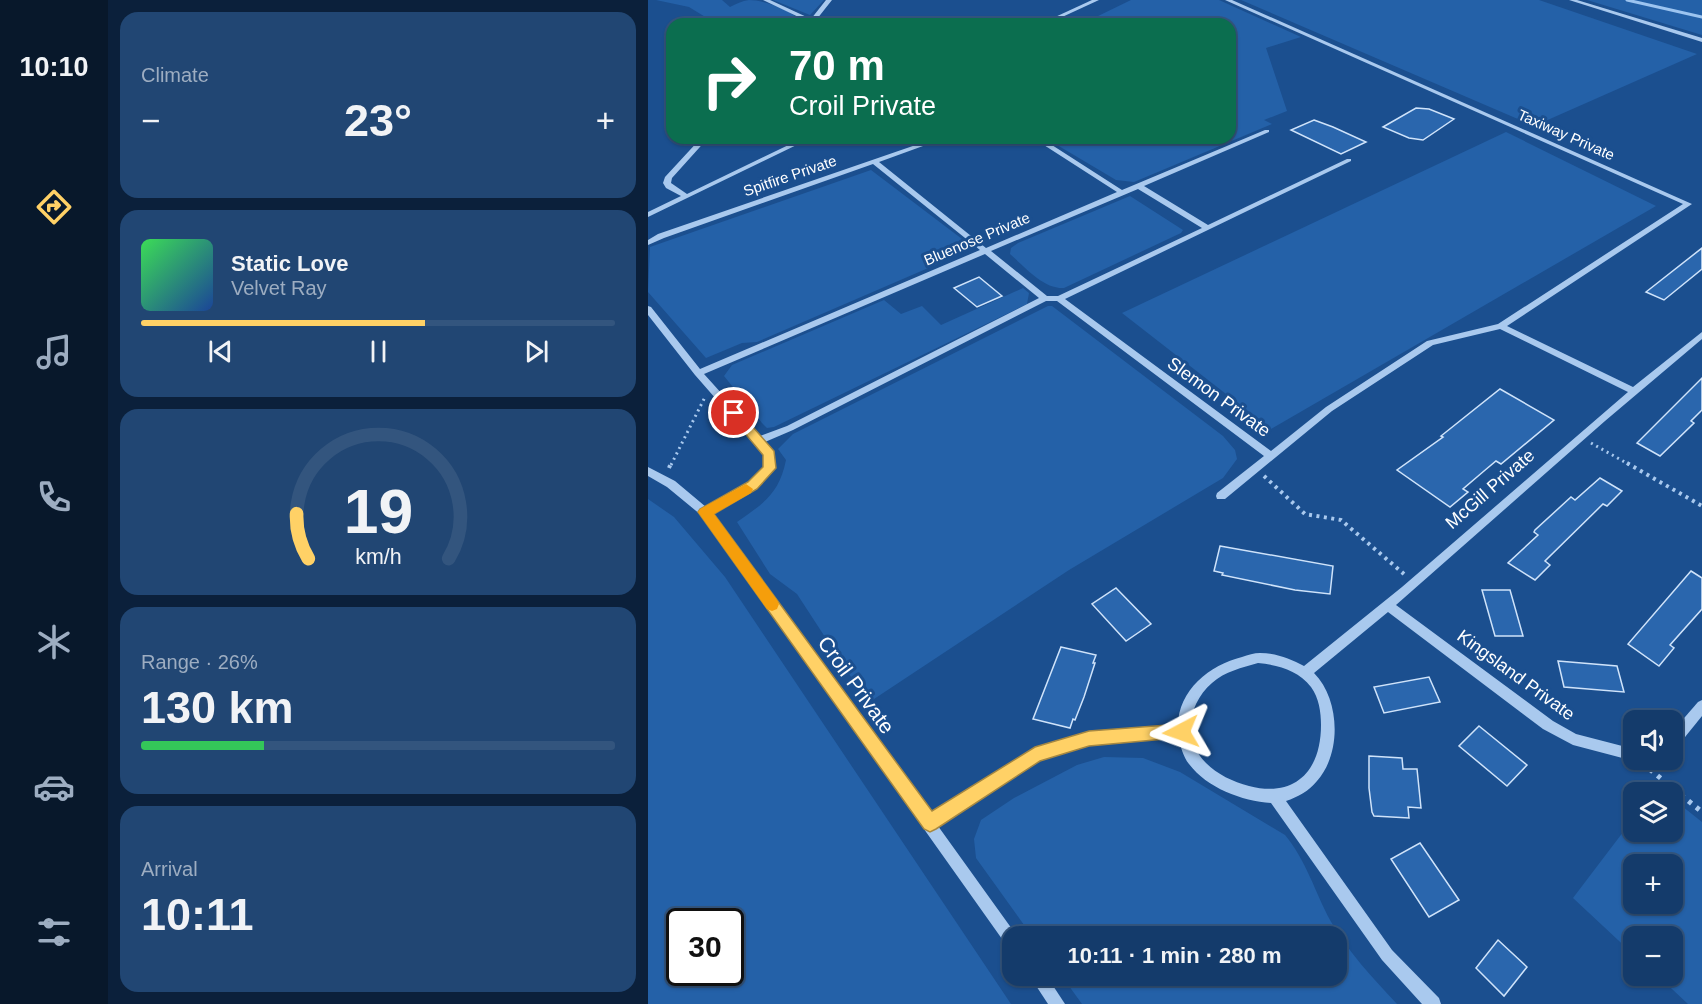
<!DOCTYPE html>
<meta charset="utf-8">
<style>
body{margin:0;font-family:Arial,sans-serif;background:#214673;color:#f1f3f6;height:100vh;display:flex;flex-direction:column;font-size:22px;white-space:nowrap}
*{box-sizing:border-box;margin:0}
p{font-size:20px;color:#9dadc1}
.icon{flex:none;width:33px;height:33px;fill:none;stroke:currentColor;stroke-width:2;stroke-linecap:round;stroke-linejoin:round}
.map{position:relative;flex:1;overflow:hidden}
.drawer{display:flex;flex-direction:column;gap:12px;padding:12px;background:#0b203b;width:540px}
.drawer>*{flex:none}
.top-card{position:absolute;left:18px;top:18px;width:570px;height:126px;border-radius:18px;box-shadow:0 2px 4px #0004,0 0 0 2px #33557e;background:#0b6e4f;color:#fff;overflow:hidden}
.buttons{position:absolute;left:975px;top:710px;display:grid;gap:12px}
.buttons a{display:grid;place-items:center;width:60px;height:60px;border-radius:12px;background:#143b6b;box-shadow:0 2px 4px #0004,0 0 0 2px #33557e;font-size:30px}
.speed{position:absolute;left:18px;top:908px;display:flex;gap:12px;font-size:30px;font-weight:700;text-align:center}
.speed>*{display:grid;place-content:center;width:78px;height:78px;border-radius:50%;background:#143b6b;box-shadow:0 2px 4px #0004,0 0 0 2px #33557e;line-height:1}
.speed .limit{border:3px solid #111;border-radius:9px;background:#fff;color:#111}
.pin{position:absolute;display:grid;place-items:center;width:51px;height:51px;color:#fff;margin:-26px;border:3px solid #fff;border-radius:50%;box-shadow:0 2px 6px #0007}
.me{position:absolute;width:66px;margin:-33px;rotate:266deg;stroke-linejoin:round;filter:drop-shadow(0 0 4px #0008)}
.turn{display:flex;align-items:center;gap:21px;height:126px;padding:0 24px;font-size:27px}
.turn .icon{width:78px;height:78px;stroke-width:2.5}
.turn b{display:block;font-size:42px;line-height:51px}
.big{font-size:45px;font-weight:700;line-height:1.1}
.drawer .widget{flex:1;display:flex;flex-direction:column;justify-content:center;gap:9px;min-width:0;padding:0 21px;border-radius:18px;background:#214673}
.drawer .dial{align-items:center;gap:0}
.dial svg{height:156px;overflow:visible;fill:none;stroke:#33557e;stroke-width:7;stroke-linecap:round;text-anchor:middle}
.dial text{fill:#f1f3f6;stroke:none}
.song{display:flex;align-items:center;gap:18px}
.cover{width:72px;height:72px;border-radius:9px;background:linear-gradient(135deg,hsl(130 70% 55%),hsl(220 70% 35%))}
.played{height:6px;border-radius:3px;background:linear-gradient(90deg,#ffd166 60%,#33557e 60%)}
.keys{display:flex;justify-content:space-around;direction:ltr}
.heat{display:flex;justify-content:space-between;align-items:center;font-size:33px;direction:ltr}
.charge{height:9px;border-radius:4px;background:linear-gradient(90deg,#34c759 26%,#33557e 0)}
.trip{position:absolute;left:354px;top:926px;width:345px;height:60px;border-radius:18px;background:#143b6b;box-shadow:0 2px 4px #0004,0 0 0 2px #33557e;font-weight:700;line-height:60px;text-align:center}
main{display:flex;flex:1;min-height:0}
.menu{display:flex;flex-direction:column;width:108px;justify-content:space-around;align-items:center;background:#08182b;color:#9dadc1}
.menu .icon{width:42px;height:42px}
.menu .on{color:#ffd166}
.menu b{font-size:27px;color:#f1f3f6}
.map>svg:first-child{display:block}
</style>
<main>
<nav class="menu">
<b>10:10</b>
<svg class="icon on" aria-label="directions" viewBox="0 0 24 24"><path d="M12 3l9 9-9 9-9-9zM9 14v-3h6M13 9l2 2-2 2"/></svg>
<svg class="icon" aria-label="music" viewBox="0 0 24 24"><path d="M9 18V5l10-2v13"/><circle cx="6" cy="18" r="3"/><circle cx="16" cy="16" r="3"/></svg>
<svg class="icon" aria-label="phone" viewBox="0 0 24 24"><path d="M5 4h4l2 5-3 2q2 4 5 5l2-3 5 2v4C11 20 4 13 5 4z"/></svg>
<svg class="icon" aria-label="climate" viewBox="0 0 24 24"><path d="M12 3v18M4 7l16 10M4 17L20 7"/></svg>
<svg class="icon" aria-label="car" viewBox="0 0 24 24"><path d="M5 17H2v-5l4-1 3-4h7l3 4 3 1v5h-3M9 17h6M6 11h13"/><circle cx="7" cy="17" r="2"/><circle cx="17" cy="17" r="2"/></svg>
<svg class="icon" aria-label="filters" viewBox="0 0 24 24"><path d="M4 7h16M4 17h16"/><circle cx="9" cy="7" r="2"/><circle cx="15" cy="17" r="2"/></svg>
</nav>
<section class="drawer">
<div class="widget"><p>Climate</p>
<div class="heat"><a>−</a><b class="big">23°</b><a>+</a></div>
</div>
<div class="widget">
<div class="song"><i class="cover"></i><div><b>Static Love</b><p>Velvet Ray</p></div></div>
<div class="played"></div>
<div class="keys"><svg class="icon" aria-label="previous" viewBox="0 0 24 24"><path d="M18 5L8 12l10 7zM5 5v14"/></svg><svg class="icon" aria-label="pause" viewBox="0 0 24 24"><path d="M8 5v14M16 5v14"/></svg><svg class="icon" aria-label="next" viewBox="0 0 24 24"><path d="M6 5l10 7-10 7zM19 5v14"/></svg></div>
</div>
<div class="widget dial"><svg viewBox="0 0 100 80">
<path d="M14 69A42 42 0 1 1 86 69"/>
<path d="M14 69A42 42 0 0 1 8 46" stroke="#ffd166"/>
<text x="50" y="56" font-size="32" font-weight="700">19</text>
<text x="50" y="72" font-size="11">km/h</text>
</svg></div>
<div class="widget"><p>Range · 26%</p><b class="big">130 km</b><div class="charge"></div></div>
<div class="widget"><p>Arrival</p><b class="big">10:11</b></div>
</section>
<div class="map">
<svg width="1054" height="1004" viewBox="0 0 1054 1004">
<rect width="100%" height="100%" fill="#1b4f8f"/>
<g fill="#2461a8" fill-rule="evenodd">
<path d="M8 0H74L82 7C88 4 94 1 101 0 116 0 144 10 153 22L148 24 71 21 59 18 41 7Z"/>
<path d="M125 0H176L162 15Z"/>
<path d="M483 0H571L653 37 618 48 639 111 616 120 624 124 486 182 468 180 399 139 491 138 504 146 516 141 512 138H582V24L444 22 446 18Z"/>
<path d="M593 0H891L1049 54 886 126Z"/>
<path d="M939 0H1054V35Z"/>
<path d="M858 132 1008 206 623 429 474 313Z"/>
<path d="M223 170 318 242 323 246 322 250 109 342 94 343 58 358 0 292 2 247Z"/>
<path d="M482 196 535 230 533 233 416 288C395 289 377 267 362 254L363 248 370 243Z"/>
<path d="M375 288 381 293 379 304 126 427 119 428 114 423 76 376 84 365 236 300 253 314 274 306 293 325Z"/>
<path d="M400 306H404L575 436 587 450 589 459 575 478 421 570 220 703 149 594 122 574 89 522C116 503 131 494 138 460L130 449 145 434Z"/>
<path d="M0 499 26 517 77 577 363 1004H0ZM32 921H82V972H32Z"/>
<path d="M456 757 495 758 532 772 637 835C658 860 667 892 682 920 699 951 725 978 749 1004H434L413 975H688V936H384L328 858 326 839 333 820 366 798 429 765Z"/>
<path d="M1025 799 1054 822V1004H1040L1009 975H1024V936H986L985 954 925 898 985 819 986 831H1024ZM986 864H1024V903H986Z"/>
</g>
<g fill="none" stroke-linecap="round" stroke-linejoin="round">
<path stroke="#9cc4f0" stroke-width="3" d="M979 0 1054 17"/>
</g>
<g fill="#2a66ad" stroke="#cfe3fa" stroke-width="1.5">
<path d="M768 108 781 109 806 119 775 140 761 138 735 127Z"/>
<path d="M666 120 685 127 718 142 693 154 643 130Z"/>
<path d="M1054 248V269L1016 300 998 292Z"/>
<path d="M331 277 354 296 329 307 306 288Z"/>
<path d="M1054 378V410L1043 421 1046 423 1012 456 989 443Z"/>
<path d="M852 389 906 420 853 464 848 461 836 471 815 489 820 492 802 507 749 470 795 437 793 436Z"/>
<path d="M952 478 974 491 959 506 955 504 897 561 902 565 887 580 860 563 890 535 886 532 887 530 923 497 927 500Z"/>
<path d="M572 546 685 566 682 594 647 590 574 575 575 573 566 571Z"/>
<path d="M1043 571 1054 578V609L1022 645 1026 648 1011 666 980 644Z"/>
<path d="M468 588 503 624 478 641 444 604Z"/>
<path d="M834 590H862L875 636H847Z"/>
<path d="M413 647 448 655 445 663H447L436 697 427 720 425 719 422 728 385 719Z"/>
<path d="M910 661 969 666 976 692 916 687Z"/>
<path d="M781 677 792 702 736 713 726 687Z"/>
<path d="M831 726 879 765 859 786 811 746Z"/>
<path d="M721 756 754 758 755 769H769L773 808 760 807 761 818 726 816 724 812 721 788Z"/>
<path d="M772 843 811 900 781 917 743 859Z"/>
<path d="M850 940 879 967 856 996 828 968Z"/>
</g>
<g fill="none" stroke-linecap="round" stroke-linejoin="round">
<g stroke="#a9c9ee" stroke-width="3" stroke-dasharray="2 4" stroke-linecap="butt">
<path d="M943 443 982 465"/>
<path d="M23 465 57 397"/>
</g>
<g stroke="#a9c9ee" stroke-width="4" stroke-dasharray="3 4.5" stroke-linecap="butt">
<path d="M979 463 1054 506"/>
<path d="M21 468 23 463"/>
<path d="M616 476 657 514 693 520 756 574"/>
</g>
<path stroke="#a9c9ee" stroke-width="5" stroke-dasharray="4 6" stroke-linecap="butt" d="M994 763 1054 812"/>
<g fill="#a9c9ee" fill-rule="evenodd">
<path d="M115 0H122L163 19 178 0H184L165 24H159L161 22Z"/>
<path d="M444 0H451L399 24H392Z"/>
<path d="M577 0H584L1044 204 859 326 985 387 1054 332V339L957 421 748 605 905 721 928 734 982 748 986 747V759L982 760 925 745 895 729 740 612 666 673C692 699 694 753 669 781 661 791 650 797 638 801L744 950 791 998 793 1004H774L734 960 623 803C594 801 559 788 541 764 535 757 533 746 530 738L441 745 391 760 290 826 369 936H364V948L359 946 53 515 19 487 0 476V467L27 481 58 507 100 483 116 467 117 455 47 375 0 315V306L3 307 52 369 332 250 225 164 16 238 0 245V240L10 234 288 138H297L231 162 338 248 469 192 385 138H393L474 190 617 130H621V132L496 186 560 225 699 159H703V161L417 299 623 451 678 407 779 341 850 324 1035 204ZM490 189 554 228 410 296H399L343 251ZM337 254 391 298 139 426 112 436 56 374ZM398 301H409L616 456 569 493 568 496 569 499H577L684 411 785 345 852 329 980 392 754 587 656 666C643 659 628 653 612 653 606 653 600 655 594 657 562 665 530 690 530 726L441 733 387 749 282 815 64 513 108 489 126 468 127 454 117 442 145 430ZM610 663C630 665 650 670 663 687 671 698 673 712 673 725 673 771 647 798 601 786 585 782 569 774 558 763 534 739 540 704 564 683 577 671 594 668 610 663Z"/>
<path d="M921 0H929L1054 38V42Z"/>
<path d="M53 138H60L24 178 23 183 39 194 155 138H163L0 217V212L33 196 18 188 15 183 17 177Z"/>
<path d="M1054 700V716L1033 742 1024 745V732L1050 702Z"/>
<path d="M381 975H398L417 1004H400Z"/>
</g>
</g>
<path fill="#ffd166" stroke="#a68842" stroke-width="1.5" d="M86 409 90 410 126 451 128 468 109 489 66 514 284 811 387 747 441 731 533 724 539 727 542 732 539 737 441 746 392 761 288 829 282 832 276 829 50 512 52 509 100 482 115 467V455L80 413Z"/>
<path fill="#f59e0b" d="M98 484 105 489 103 493 66 514 129 600 131 604 129 609 124 611 119 609 50 512 52 509Z"/>
<g text-anchor="middle" stroke-width="6" stroke-linejoin="round" paint-order="stroke">
<g font-size="15" fill="#fff" stroke="#1b4f8f">
<text transform="translate(918 135) rotate(24)" y="5">Taxiway Private</text>
<text transform="translate(142 176) rotate(-19)" y="5">Spitfire Private</text>
<text transform="translate(329 239) rotate(-23)" y="5">Bluenose Private</text>
</g>
<g font-size="18" fill="#fff" stroke="#1b4f8f">
<text transform="translate(571 397) rotate(36)" y="6">Slemon Private</text>
<text transform="translate(842 489) rotate(-41)" y="6">McGill Private</text>
<text transform="translate(868 675) rotate(36)" y="6">Kingsland Private</text>
</g>
<g font-size="21" fill="#fff" stroke="#1b4f8f">
<text transform="translate(208 685) rotate(54)" y="7">Croil Private</text>
</g>
</g>
</svg>
<div class="buttons">
<a><svg class="icon" aria-label="sound" viewBox="0 0 24 24"><path d="M4 9h4l5-4v14l-5-4H4zM17 9q2 3 0 6"/></svg></a>
<a><svg class="icon" aria-label="layers" viewBox="0 0 24 24"><path d="M12 4l9 5-9 5-9-5zM3 14l9 5 9-5"/></svg></a>
<a>+</a>
<a>−</a>
</div>
<div class="speed"><div class="limit">30</div></div>
<div class="pin" style="left:86px;top:413px;background:#d93025"><svg class="icon" aria-label="arrive" viewBox="0 0 24 24"><path d="M6 21V4h12l-3 4 3 4H6"/></svg></div>
<svg class="me" style="left:533px;top:732px" viewBox="-20 -20 40 40"><path d="M0-17L14 15 0 8-14 15z" fill="#ffd166" stroke="#fff" stroke-width="4"/></svg>
<div class="trip">10:11 · 1 min · 280 m</div>
<div class="top-card">
<div class="turn"><svg class="icon" aria-label="right" viewBox="0 0 24 24"><path d="M7 20v-9h11M14 6l5 5-5 5"/></svg><div><b>70 m</b>Croil Private</div></div>
</div>
</div>
</main>
